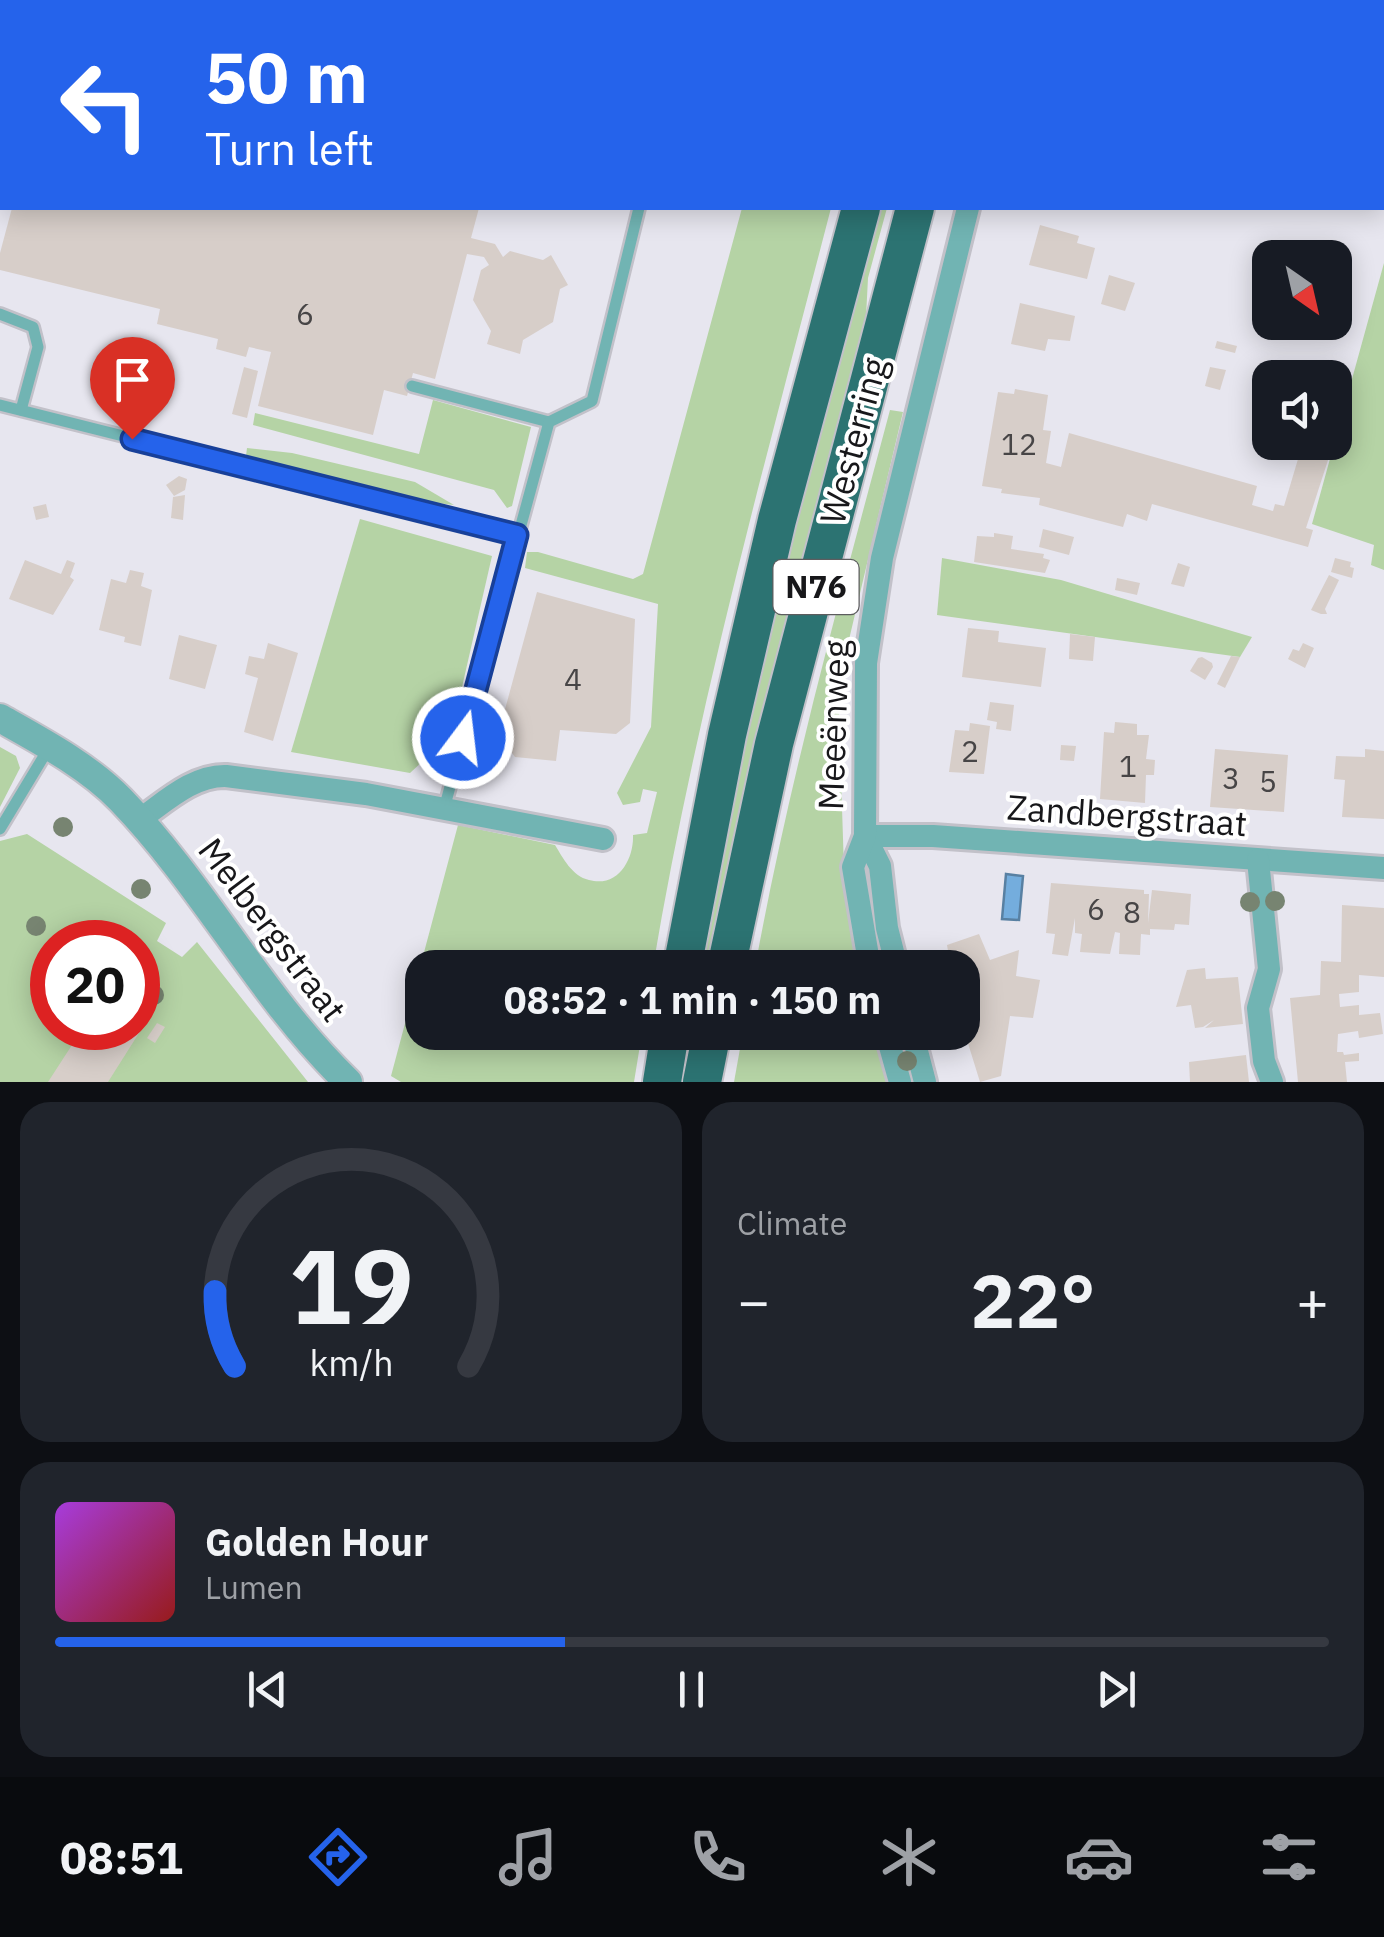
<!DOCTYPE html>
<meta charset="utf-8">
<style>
body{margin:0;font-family:"IBM Plex Sans",sans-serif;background:#20242c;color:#f1f3f6;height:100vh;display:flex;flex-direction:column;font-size:38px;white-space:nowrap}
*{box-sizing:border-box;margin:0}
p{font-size:32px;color:#9ea1a6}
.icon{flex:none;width:55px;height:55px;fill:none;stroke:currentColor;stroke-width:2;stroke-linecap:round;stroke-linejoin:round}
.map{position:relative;height:1082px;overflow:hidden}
.sheet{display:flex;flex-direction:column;gap:20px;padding:20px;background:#0d0f14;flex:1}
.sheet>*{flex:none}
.hud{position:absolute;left:0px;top:0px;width:1385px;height:210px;box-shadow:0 5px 25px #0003;background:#2563eb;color:#fff;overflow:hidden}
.needle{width:65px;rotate:146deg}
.buttons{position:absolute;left:1252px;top:240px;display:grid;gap:20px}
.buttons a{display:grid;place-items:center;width:100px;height:100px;border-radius:20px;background:#171b24;box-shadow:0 5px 25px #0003;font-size:50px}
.speed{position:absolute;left:30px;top:920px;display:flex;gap:20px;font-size:50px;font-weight:700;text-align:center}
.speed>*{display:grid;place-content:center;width:130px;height:130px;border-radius:50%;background:#171b24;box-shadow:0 5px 25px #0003;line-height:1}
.speed .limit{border:15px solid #d22;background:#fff;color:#111}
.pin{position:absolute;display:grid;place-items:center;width:85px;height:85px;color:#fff;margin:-102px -42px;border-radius:50% 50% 50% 0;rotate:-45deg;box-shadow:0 0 10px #0007}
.pin .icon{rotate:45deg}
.me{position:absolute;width:110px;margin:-55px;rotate:15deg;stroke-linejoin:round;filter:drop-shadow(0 0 8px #0008)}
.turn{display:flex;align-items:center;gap:35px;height:210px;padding:0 40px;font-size:45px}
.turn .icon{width:130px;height:130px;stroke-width:2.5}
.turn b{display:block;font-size:70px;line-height:85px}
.big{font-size:75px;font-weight:800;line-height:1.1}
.sheet .card{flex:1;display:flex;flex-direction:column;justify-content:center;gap:15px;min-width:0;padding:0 35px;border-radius:30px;background:#20242c}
.sheet .dial{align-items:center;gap:0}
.dial svg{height:260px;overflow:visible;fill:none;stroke:#363941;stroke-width:7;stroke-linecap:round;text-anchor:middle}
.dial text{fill:#f1f3f6;stroke:none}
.song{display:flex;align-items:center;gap:30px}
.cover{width:120px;height:120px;border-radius:15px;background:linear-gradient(135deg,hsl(280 70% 55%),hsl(0 70% 35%))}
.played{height:10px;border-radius:5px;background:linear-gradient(90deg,#2563eb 40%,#363941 40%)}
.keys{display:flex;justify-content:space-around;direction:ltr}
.heat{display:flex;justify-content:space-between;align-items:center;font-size:55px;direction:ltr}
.sheet .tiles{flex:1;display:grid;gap:20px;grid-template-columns:1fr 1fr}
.card:last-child{grid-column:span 2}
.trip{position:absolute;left:405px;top:950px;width:575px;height:100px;border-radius:30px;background:#171b24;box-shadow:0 5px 25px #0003;font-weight:800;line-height:100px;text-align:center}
.tab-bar{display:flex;height:160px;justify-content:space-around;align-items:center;background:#090b0e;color:#9ea1a6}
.tab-bar .icon{width:70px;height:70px}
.tab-bar .selected{color:#2563eb}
.tab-bar b{font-size:45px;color:#f1f3f6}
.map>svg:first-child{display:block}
</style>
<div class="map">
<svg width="1384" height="1082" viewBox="0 0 1384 1082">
<rect width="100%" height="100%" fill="#e7e6ef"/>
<g fill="#b5d3a5" fill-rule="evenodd">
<path d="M585 0H865L866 2H585Z"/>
<path d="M742 208H831C766 459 696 711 653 967L422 968V1032L642 1033 634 1082H401L391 1076 458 825 555 845C563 858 572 876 589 880 618 888 634 859 633 835L647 833 657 792 643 789 640 802 623 805 617 793 651 727 658 604 525 568 527 552H538L633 579 643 574Z"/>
<path d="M878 208H887L868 278 866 317C812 534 751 749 706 967L699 968 748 714Z"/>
<path d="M1384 263V570L1371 565 1374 545 1312 524Z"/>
<path d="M433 400 531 427 512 506 507 508 494 490 253 425 255 413 419 454Z"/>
<path d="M890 410 903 412 847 648 839 715 844 869 863 967 755 968C789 780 841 594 890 410Z"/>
<path d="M247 448 292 453 415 482 454 505 420 501 246 456Z"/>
<path d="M360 519 492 556 451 735 410 773 291 752Z"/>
<path d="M942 558 1061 580 1252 637 1240 657 937 615Z"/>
<path d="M0 747 16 756 20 768 0 807Z"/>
<path d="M27 834 166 923 157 941 182 957 197 942 308 1082H0V841ZM52 942H138V1028H52Z"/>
<path d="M743 1032 878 1033 892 1082H734Z"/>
</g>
<path fill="#74addd" stroke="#5880a2" stroke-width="2.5" d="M1006 874 1023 876 1019 920 1002 919Z"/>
<g fill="#d7cec9">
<path d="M12 208H479L471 238 495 244 503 257 510 251 543 260 551 255 568 285 560 289 553 322 523 340 520 354 487 344 491 331 473 300 481 270 489 265 484 257 467 254 435 379 413 373 407 396 384 390 373 435 258 406 271 352 249 347 246 357 216 349 218 339 157 324 160 309 0 270V253Z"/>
<path d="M1040 225 1079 236 1077 243 1095 248 1087 279 1029 265Z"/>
<path d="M1109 275 1135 283 1125 311 1101 304Z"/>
<path d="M1020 303 1075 316 1070 341 1048 339 1045 351 1011 344Z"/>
<path d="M1217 341 1237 346 1235 353 1215 348Z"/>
<path d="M244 367 258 371 247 418 232 414Z"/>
<path d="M1210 367 1226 370 1220 390 1205 386Z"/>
<path d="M1015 389 1048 395 1043 430 1051 431 1046 463 1061 467 1069 433 1257 486 1252 505 1273 511 1275 504 1284 506 1301 449 1329 457 1306 528 1313 530 1308 547 1152 504 1147 521 1127 514 1123 527 1039 505 1040 498 1001 493 1002 489 982 486 998 392 1014 394Z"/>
<path d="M179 476 187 479 185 490 174 496 166 485Z"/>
<path d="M185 495 183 520 171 518 173 497Z"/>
<path d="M46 504 49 517 36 520 33 507Z"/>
<path d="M1043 529 1074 537 1069 555 1039 547Z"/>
<path d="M994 533 1013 536 1011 549 1044 554 1043 558 1050 560 1045 573 974 562 977 536 994 537Z"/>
<path d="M1335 558 1351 562 1350 567 1354 568 1352 578 1331 572Z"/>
<path d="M25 560 61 574 67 560 75 563 70 577 74 580 53 615 9 599Z"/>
<path d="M1178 563 1190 567 1184 587 1171 584Z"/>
<path d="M130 570 144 573 141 586 152 590 141 646 124 642 125 637 99 630 111 579 126 583Z"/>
<path d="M1329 575 1339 580 1325 609 1327 614H1321L1311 610Z"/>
<path d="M1117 578 1140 583 1137 595 1115 590Z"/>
<path d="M537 592 635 619 630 723 616 734 560 730 556 761 515 757 503 741 505 725 501 724Z"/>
<path d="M968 628 999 631 998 642 1046 648 1041 687 962 677Z"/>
<path d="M1070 634 1095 637 1093 661 1069 659Z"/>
<path d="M179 635 217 645 205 689 169 679Z"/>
<path d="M268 643 298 653 273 741 244 732 258 678 245 674 249 656 264 659Z"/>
<path d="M1303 643 1314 648 1305 668 1288 659 1293 649 1299 651Z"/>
<path d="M1231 656 1240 657 1225 688 1217 684Z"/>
<path d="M1202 657 1212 663 1213 667 1205 680 1190 671 1198 658Z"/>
<path d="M990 702 1014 705 1011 731 996 729 997 722 987 720Z"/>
<path d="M1115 722 1137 724V735H1149L1146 759 1155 760 1154 775H1146L1145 803 1100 799 1104 732 1114 733Z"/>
<path d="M970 723 990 726 984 774 949 772 955 730 969 731Z"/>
<path d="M1061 745 1076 746 1074 761 1060 760Z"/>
<path d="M1215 749 1288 755 1284 812 1210 807Z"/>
<path d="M1365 749 1384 751V819L1342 817 1345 780 1334 779 1336 756 1365 757Z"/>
<path d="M1051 883 1144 890V894H1149L1148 923 1152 890 1191 894 1189 925 1175 924 1174 930 1150 929V935L1141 934 1140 955 1119 954 1120 933 1115 932 1110 954 1080 952 1082 934 1075 933V918L1068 956 1052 954 1055 934 1046 933Z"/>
<path d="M1342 905 1384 908V977L1359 975V992L1339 994 1340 1007 1359 1005V1015L1380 1013 1383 1034 1359 1038 1358 1031 1338 1034 1337 1052H1343L1344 1055 1359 1053V1061L1345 1062 1347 1082H1298L1290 998 1320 995 1321 961 1341 962Z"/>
<path d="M979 934 990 960 1019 950 1016 976 1040 980 1033 1018 1010 1016 1001 1076 980 1082 962 1024V968H951L947 945Z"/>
<path d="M1205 968 1206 979 1238 977 1243 1024 1205 1028 1214 1020 1203 1027 1195 1028 1191 1005 1176 1007 1187 970Z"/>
<path d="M138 1006 151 1014 108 1082H48L83 1028H138Z"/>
<path d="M157 1023 165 1027 155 1043 147 1038Z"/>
<path d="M1246 1055 1249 1082H1190L1189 1062Z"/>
</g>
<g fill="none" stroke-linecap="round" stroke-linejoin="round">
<defs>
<g id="service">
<path d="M579 2V0"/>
<path d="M0 101 1 95"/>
<path d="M0 314 33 327 38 347 21 410"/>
<path d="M412 386 549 422"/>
<path d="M0 405 517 535"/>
<path d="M444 809 549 422 592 401 639 208"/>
<path d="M0 829 50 746"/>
</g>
<g id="minor">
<path d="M1018 2 1019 0"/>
<path d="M139 820C165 802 193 775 226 776L366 794 603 839"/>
<path d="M865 836H933L1384 868"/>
<path d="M865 836 880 866 887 928 897 968"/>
<path d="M1258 860 1269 969 1258 1008 1264 1061 1272 1082"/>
<path d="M870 968 853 867 865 836 866 663 882 558 968 208"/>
<path d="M886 1032 900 1082"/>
<path d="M912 1032 925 1082"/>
</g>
<path id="tertiary" d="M0 718C41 741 88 766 121 800 205 887 261 998 348 1082"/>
<path id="secondary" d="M883 0V2"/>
<g id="trunk">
<path d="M916 2 917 0"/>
<path d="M971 2 972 0"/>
<path d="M682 968 727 735 777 520 861 208"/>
<path d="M726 968 774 744 915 208"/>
<path d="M662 1082 670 1032"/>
<path d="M702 1082 712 1032"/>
</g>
</defs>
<use href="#service" stroke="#c2c1c9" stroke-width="16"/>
<use href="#minor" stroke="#c2c1c9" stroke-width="28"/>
<use href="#tertiary" stroke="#c2c1c9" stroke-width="32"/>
<use href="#secondary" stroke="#c2c1c9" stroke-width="38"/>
<use href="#trunk" stroke="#c2c1c9" stroke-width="42"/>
<use href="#service" stroke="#71b4b3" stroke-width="11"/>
<use href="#minor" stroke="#71b4b3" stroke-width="22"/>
<use href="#tertiary" stroke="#71b4b3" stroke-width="28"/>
<use href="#secondary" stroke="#119a99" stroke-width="32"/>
<use href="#trunk" stroke="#2c7372" stroke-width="38"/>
<path stroke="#3b3b3f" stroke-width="8" stroke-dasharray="18 18" stroke-linecap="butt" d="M1379 0 1384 3"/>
</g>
<g fill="#778471">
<circle cx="63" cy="827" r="10"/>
<circle cx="141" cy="889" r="10"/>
<circle cx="1275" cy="901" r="10"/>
<circle cx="1250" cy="902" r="10"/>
<circle cx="36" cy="926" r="10"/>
<circle cx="154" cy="995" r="10"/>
<circle cx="907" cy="1061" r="10"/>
</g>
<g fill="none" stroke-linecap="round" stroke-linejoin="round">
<defs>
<path id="route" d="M132 439 517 535 463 738"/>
</defs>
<use href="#route" stroke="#184099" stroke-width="25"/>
<use href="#route" stroke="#2563eb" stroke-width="18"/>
</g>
<g text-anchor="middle" stroke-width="8" stroke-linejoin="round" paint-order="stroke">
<g font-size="30" fill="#474546">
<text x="305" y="325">6</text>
<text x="1019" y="455">12</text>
<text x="573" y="690">4</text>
<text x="970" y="762">2</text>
<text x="1128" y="777">1</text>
<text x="1231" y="789">3</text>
<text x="1268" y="792">5</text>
<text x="1096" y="920">6</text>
<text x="1132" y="923">8</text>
</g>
<rect fill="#fff" stroke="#5d5d5f" stroke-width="2.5" x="773.5" y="560" width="85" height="54" rx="8"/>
<g font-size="32" font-weight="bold" fill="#17171a">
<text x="816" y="598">N76</text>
</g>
<g font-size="35" fill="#17171a" stroke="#fff">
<text transform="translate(854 441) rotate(-75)" y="12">Westerring</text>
<text transform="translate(834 725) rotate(-88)" y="12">Meeënweg</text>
<text transform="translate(1127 816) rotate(4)" y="12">Zandbergstraat</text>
<text transform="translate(272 930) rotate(53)" y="12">Melbergstraat</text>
</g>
</g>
</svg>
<div class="buttons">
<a><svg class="needle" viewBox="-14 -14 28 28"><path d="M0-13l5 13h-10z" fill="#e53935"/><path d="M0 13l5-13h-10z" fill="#9ea1a6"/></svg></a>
<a><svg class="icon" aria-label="sound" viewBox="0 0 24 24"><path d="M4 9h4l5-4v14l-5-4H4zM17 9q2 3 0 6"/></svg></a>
</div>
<div class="speed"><div class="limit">20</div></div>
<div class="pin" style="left:132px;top:439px;background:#d93025"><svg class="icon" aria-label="arrive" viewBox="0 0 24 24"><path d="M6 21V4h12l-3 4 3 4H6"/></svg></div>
<svg class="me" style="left:463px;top:738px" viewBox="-20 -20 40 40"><circle r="17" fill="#2563eb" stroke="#fff" stroke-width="3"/><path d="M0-11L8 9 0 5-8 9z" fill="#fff"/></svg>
<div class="trip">08:52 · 1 min · 150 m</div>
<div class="hud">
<div class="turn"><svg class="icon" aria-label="left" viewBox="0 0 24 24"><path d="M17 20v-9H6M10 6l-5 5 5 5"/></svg><div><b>50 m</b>Turn left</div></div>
</div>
</div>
<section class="sheet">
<div class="tiles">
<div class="card dial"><svg viewBox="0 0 100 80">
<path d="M14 69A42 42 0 1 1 86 69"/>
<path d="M14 69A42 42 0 0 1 8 46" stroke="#2563eb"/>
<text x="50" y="56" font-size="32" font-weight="700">19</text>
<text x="50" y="72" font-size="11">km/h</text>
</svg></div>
<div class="card"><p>Climate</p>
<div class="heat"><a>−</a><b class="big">22°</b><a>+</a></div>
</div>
<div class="card">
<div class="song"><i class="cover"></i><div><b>Golden Hour</b><p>Lumen</p></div></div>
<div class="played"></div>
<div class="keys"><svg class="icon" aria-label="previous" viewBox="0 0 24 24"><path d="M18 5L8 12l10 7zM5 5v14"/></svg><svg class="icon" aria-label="pause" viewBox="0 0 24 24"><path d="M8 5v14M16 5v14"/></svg><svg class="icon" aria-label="next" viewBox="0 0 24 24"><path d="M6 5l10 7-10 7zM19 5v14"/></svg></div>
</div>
</div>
</section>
<nav class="tab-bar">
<b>08:51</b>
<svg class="icon selected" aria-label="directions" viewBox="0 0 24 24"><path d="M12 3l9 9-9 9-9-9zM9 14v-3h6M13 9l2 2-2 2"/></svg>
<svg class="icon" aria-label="music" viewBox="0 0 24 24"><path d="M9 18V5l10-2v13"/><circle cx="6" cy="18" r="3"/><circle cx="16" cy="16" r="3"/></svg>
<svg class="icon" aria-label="phone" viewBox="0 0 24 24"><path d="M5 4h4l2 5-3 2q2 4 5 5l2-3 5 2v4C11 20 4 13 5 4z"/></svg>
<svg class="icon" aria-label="climate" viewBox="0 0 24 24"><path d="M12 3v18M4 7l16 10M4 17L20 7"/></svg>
<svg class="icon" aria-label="car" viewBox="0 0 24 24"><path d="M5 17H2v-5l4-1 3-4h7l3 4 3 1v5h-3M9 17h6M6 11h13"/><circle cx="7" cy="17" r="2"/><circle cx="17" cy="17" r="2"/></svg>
<svg class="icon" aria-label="filters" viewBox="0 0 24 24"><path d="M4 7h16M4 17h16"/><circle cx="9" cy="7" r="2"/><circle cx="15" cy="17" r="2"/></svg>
</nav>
